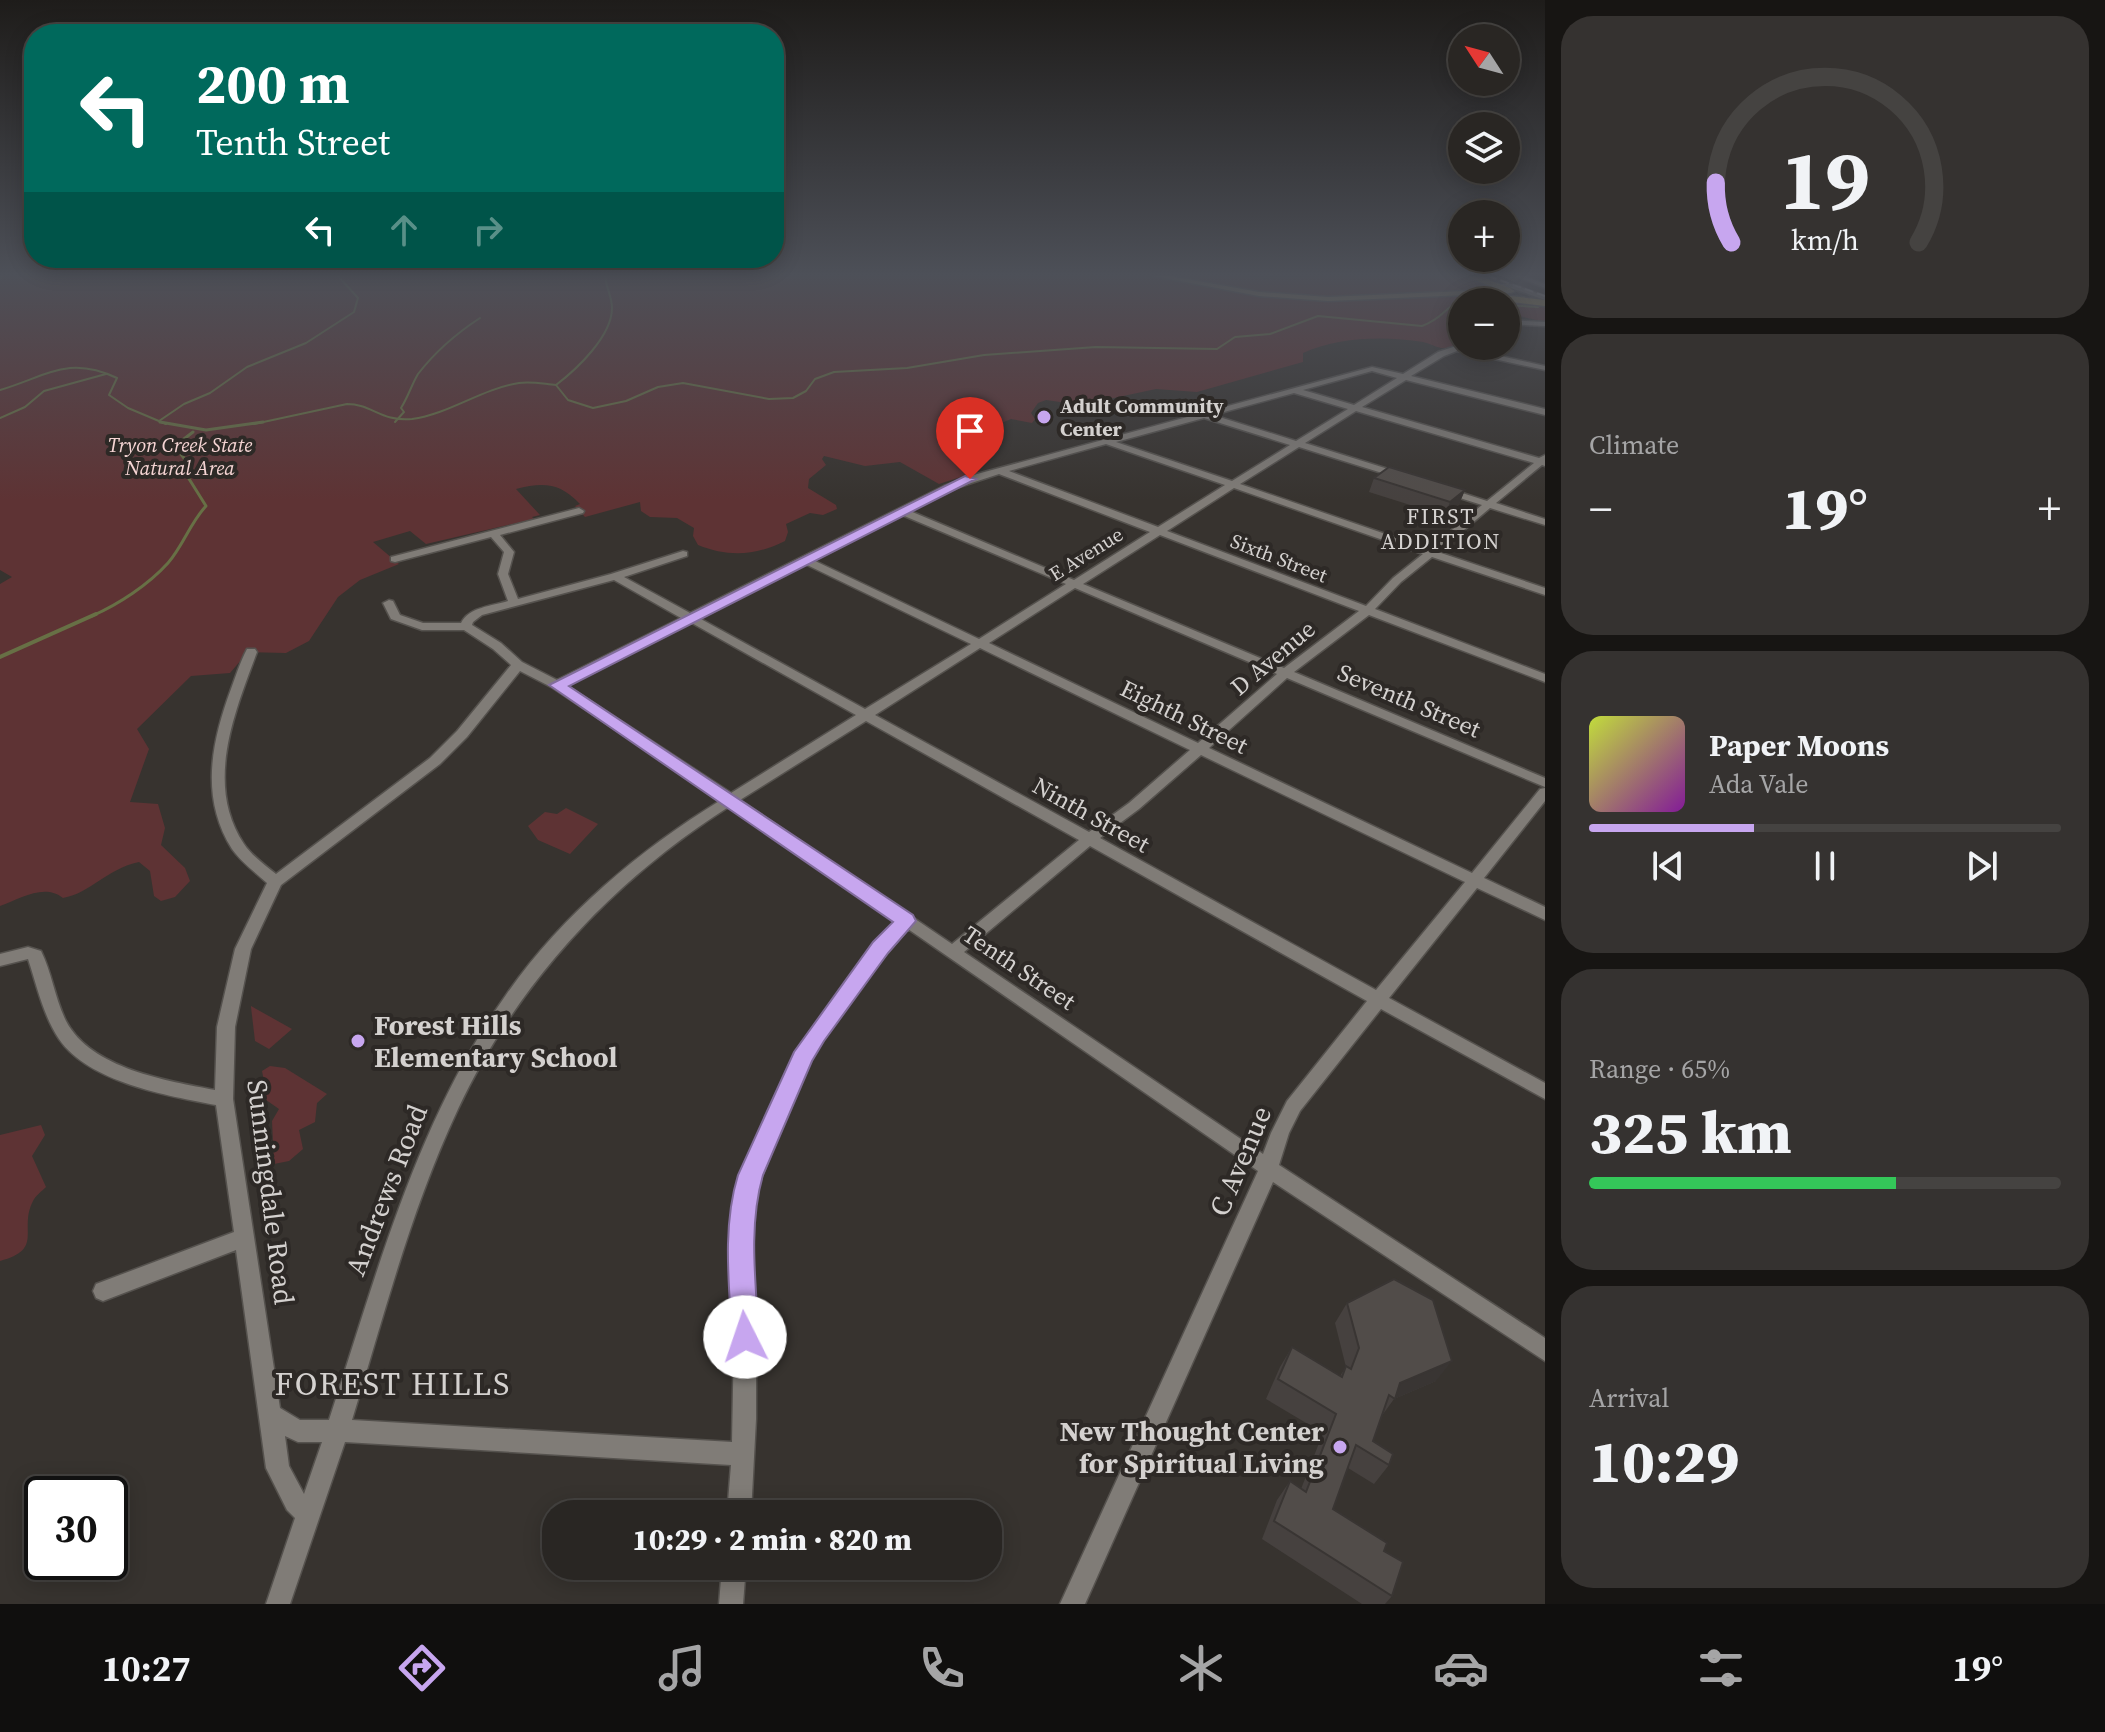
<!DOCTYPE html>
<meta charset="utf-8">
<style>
body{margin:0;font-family:"Source Serif 4",serif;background:#353230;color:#f1f3f6;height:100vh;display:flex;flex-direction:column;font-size:30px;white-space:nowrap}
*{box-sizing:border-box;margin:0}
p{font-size:26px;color:#a5a5a6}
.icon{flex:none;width:44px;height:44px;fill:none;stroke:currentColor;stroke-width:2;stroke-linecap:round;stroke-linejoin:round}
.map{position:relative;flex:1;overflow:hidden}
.sheet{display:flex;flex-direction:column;gap:16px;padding:16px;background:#171513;width:560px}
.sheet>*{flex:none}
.top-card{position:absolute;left:24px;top:24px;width:760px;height:244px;border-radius:32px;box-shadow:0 4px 20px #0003,0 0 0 2px #454341;background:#00695c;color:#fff;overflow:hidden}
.needle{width:52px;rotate:306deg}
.controls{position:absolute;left:1448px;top:24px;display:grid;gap:16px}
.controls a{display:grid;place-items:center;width:72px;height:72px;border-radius:50%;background:#292623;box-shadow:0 4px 20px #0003,0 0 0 2px #454341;font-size:40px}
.speed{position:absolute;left:24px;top:1476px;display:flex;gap:16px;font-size:40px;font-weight:700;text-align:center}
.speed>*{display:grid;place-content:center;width:104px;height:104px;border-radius:50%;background:#292623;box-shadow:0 4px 20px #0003,0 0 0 2px #454341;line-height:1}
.speed .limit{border:4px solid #111;border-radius:12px;background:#fff;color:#111}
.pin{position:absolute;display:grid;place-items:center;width:68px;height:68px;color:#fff;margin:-82px -34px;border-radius:50% 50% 50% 0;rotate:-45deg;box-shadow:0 0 8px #0007}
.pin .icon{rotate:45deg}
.me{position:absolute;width:88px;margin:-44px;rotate:356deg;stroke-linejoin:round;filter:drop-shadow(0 0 6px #0008)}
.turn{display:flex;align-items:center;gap:28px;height:168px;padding:0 40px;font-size:36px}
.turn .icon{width:104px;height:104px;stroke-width:2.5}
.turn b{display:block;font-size:56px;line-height:68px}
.lanes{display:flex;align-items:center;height:76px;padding:0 40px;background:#0003;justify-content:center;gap:40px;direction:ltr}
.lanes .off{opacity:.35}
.big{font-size:60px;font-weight:800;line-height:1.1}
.sheet .widget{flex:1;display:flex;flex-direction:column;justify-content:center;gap:12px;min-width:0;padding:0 28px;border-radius:32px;background:#353230}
.sheet .dial{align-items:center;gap:0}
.dial svg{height:208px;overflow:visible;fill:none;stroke:#454341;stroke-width:7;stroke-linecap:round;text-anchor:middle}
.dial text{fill:#f1f3f6;stroke:none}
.song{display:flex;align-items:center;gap:24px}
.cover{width:96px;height:96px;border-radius:12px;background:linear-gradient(135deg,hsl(70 70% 55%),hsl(290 70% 35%))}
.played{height:8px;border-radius:4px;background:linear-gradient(90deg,#c7a6ef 35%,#454341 35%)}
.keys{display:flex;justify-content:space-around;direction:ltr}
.heat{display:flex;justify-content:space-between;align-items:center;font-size:44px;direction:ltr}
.charge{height:12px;border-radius:6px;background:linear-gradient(90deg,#34c759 65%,#454341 0)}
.trip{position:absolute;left:542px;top:1500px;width:460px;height:80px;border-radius:32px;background:#292623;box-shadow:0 4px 20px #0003,0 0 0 2px #454341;font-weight:800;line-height:80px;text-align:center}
.tab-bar{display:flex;height:128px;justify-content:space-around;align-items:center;background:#100f0e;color:#a5a5a6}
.tab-bar .icon{width:56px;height:56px}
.tab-bar .selected{color:#c7a6ef}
.tab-bar b{font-size:36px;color:#f1f3f6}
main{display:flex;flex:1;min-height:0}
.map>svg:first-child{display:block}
</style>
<main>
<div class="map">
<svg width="1545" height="1604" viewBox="0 0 1545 1604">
<rect width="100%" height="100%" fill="#37332f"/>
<g fill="#5e3334">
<path d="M0 276H1148C1209 287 1269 298 1331 300 1401 302 1477 284 1545 307V322L1506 313V302H1462V326L1457 328 1462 331C1462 342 1453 349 1441 348 1435 347 1429 343 1423 342 1383 336 1340 337 1303 353V362L1197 392 1156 389 1081 405 1046 400 1038 403 1031 413 1035 419 1032 423 1011 419 980 432 978 436 986 446 958 458 972 470 970 474 939 484 900 462 865 466 824 456 822 459 826 465 809 479 808 488 836 505 837 509 823 515 810 513 786 524 788 532 785 541C755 556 728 557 698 545L693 536 694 528 677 518 650 517 641 511 640 502 585 517 575 506 580 504C560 483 544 482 516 489L540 515 532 517 534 519 426 544 410 531 373 542 399 564 360 580 338 597 309 641 286 653 248 652 230 673 191 676 137 729 149 749 130 802 158 804 165 828 161 845 185 868 190 881 175 897 161 901 154 896 150 871 139 862C106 869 91 893 63 898 44 883 20 899 0 906V584L12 577 0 570Z"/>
<path d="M1165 276H1242L1266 279 1312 276H1462L1482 284 1471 290 1449 293 1333 297 1267 293Z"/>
<path d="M566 808 598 824 570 854 538 840 528 826 545 812 557 814Z"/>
<path d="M251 1007V1006L292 1029 269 1049 255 1041Z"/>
<path d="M270 1066 285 1068 327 1094 317 1103 315 1122 299 1130 303 1149 289 1161 274 1164 272 1121 279 1109 259 1095 264 1081 262 1071Z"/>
<path d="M41 1125 45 1135 32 1156 46 1187C42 1191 35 1196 33 1201 18 1230 45 1249 0 1261V1135Z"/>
</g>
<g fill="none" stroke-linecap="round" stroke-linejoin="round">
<g stroke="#677045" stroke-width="2">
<path d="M0 279 3 276"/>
<path d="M1506 305 1538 307"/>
<path d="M556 385C577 369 612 336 612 308 612 297 606 287 605 276"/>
<path d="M0 390C47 376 68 355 117 378L109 395 128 408 166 424"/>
<path d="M0 418 25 407 44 391 106 374"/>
<path d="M159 421 184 404 210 393 247 367 306 343 354 312 358 298 338 276"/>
<path d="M395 422 404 412 401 408C408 397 412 384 418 374 435 352 457 333 480 318"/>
<path d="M254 424 347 404C372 404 381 422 412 419 449 414 481 389 519 383 531 381 544 384 556 385L568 400 593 408 626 401 658 387 683 383 769 399 793 398 806 391 815 379 834 372 907 368 984 355 1096 347 1217 349 1235 337 1270 334 1318 316 1422 326C1453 315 1443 295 1489 302"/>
</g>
<g stroke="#677045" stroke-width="3">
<path d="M160 422 206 430 263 422"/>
<path d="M92 616C119 604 148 585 168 563 183 546 190 523 206 506L186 474 187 462 177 449 180 442 193 432"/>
</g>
<path stroke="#677045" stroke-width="4" d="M0 657 96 614"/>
<defs>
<g id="street">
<path d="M1516 276H1525L1545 284V288Z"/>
<path d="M1497 284H1512L1545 296V300L1511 288 1495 287Z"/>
<path d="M1506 320 1545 322V326L1506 324Z"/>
<path d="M1462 344 1469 346 1466 348 1545 366V370L1457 351 1444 356 1411 376 1545 409V415L1406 380 1362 407 1539 458 1545 455V466L1542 465 1496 503 1545 519V525L1490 508 1438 552 1545 588V595L1432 557 1401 582 1375 609 1545 674V682L1369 615 1294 672 1545 778V787L1287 678 1209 748 1472 873 1540 789 1545 788V801L1484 878 1545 907V920L1477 888 1389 998 1545 1083V1099L1381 1009 1300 1111 1289 1133 1279 1165 1545 1338V1361L1273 1182 1085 1604H1060L1258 1171 908 929 868 976 809 1061 755 1193 751 1239 756 1337V1419L751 1514H727L731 1465 345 1442 290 1604H266L295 1518 287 1510 266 1468 236 1250 103 1301 96 1298 93 1291 96 1284 234 1232 216 1105C168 1096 88 1082 59 1039 43 1015 37 986 28 959L0 966V954L28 947 41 951C52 973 55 999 66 1021 91 1069 168 1081 215 1090L217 1027 235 949 267 883C255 872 241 862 232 849 200 798 211 743 231 689 236 676 240 662 247 649H255L257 652C235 712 204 784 244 844 252 856 265 865 276 874L430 758 457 731 511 665 493 649 464 630H422L391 619 383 603 389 600 393 601 400 615 423 623H461C469 607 492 606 508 601L498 574 504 552 491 537 395 562 391 561V557L579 508 584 511 583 513 500 535 514 552 508 574 518 599 611 574 683 551 687 552V556L624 577 690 613 944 486 977 474 1372 367 1403 374 1438 352ZM1372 371 1397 378 1354 405 1303 390ZM1294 393 1348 409 1296 441 1213 415ZM1356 411 1534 463 1487 501 1450 489H1444V493L1482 505 1429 549 1240 484 1299 447 1398 478H1404V474L1305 443ZM1204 418 1290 445 1232 481 1116 442ZM1106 444 1225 485 1158 527 1009 471ZM999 474 1150 532 1074 580 910 511 950 490ZM1234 488 1423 554 1393 578 1366 606 1167 531ZM902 515 1066 584 979 639 813 560ZM1160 535 1359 611 1284 668 1083 584ZM805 564 971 644 865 709 699 618ZM614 580 681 618 557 680 522 662 501 643 472 625 473 622 482 615ZM1075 588 1277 674 1198 743 989 643ZM690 622 856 715 731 793 566 685ZM980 648 1190 750 1129 803 1089 832 875 715ZM520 671 553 688 721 800C639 850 561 916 506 995 416 1122 377 1274 329 1420H300L280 1408 233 1099 235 1027 251 949 281 885 440 764 467 737ZM866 721 1079 840 952 944 740 800ZM1201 755 1465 882 1376 990 1100 838 1139 809ZM730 806 897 921 856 968 796 1053 735 1193 731 1239 734 1337 732 1442 352 1420C384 1315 411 1209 458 1109 517 983 612 881 730 806ZM1090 846 1367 1001 1287 1101 1271 1133 1263 1154 964 952ZM285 1436 298 1442H322L304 1494 289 1466Z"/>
<path d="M722 1566H746L743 1604H719Z"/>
</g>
<path id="secondary" d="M1154 276H1170L1259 292 1328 297 1511 289 1515 291 1511 293 1328 301 1259 296Z"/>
<g id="primary">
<path d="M1465 276H1479L1512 289 1503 291Z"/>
<path d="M1465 291 1545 300V306L1461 296 1460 294Z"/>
</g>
</defs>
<use href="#street" stroke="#55524e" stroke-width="3"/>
<use href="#secondary" stroke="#55524e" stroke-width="3"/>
<use href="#primary" stroke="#55524e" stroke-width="3"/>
<use href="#street" fill="#807c77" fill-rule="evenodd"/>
<use href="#secondary" fill="#8e8360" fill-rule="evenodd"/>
<use href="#primary" fill="#9d8a49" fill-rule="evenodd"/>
<path stroke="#aaa6a4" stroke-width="2" stroke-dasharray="9 4" stroke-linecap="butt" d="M1488 276 1545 296"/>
</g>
<g fill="#46413f">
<path d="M1374 478 1465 490 1459 504 1445 516 1369 492Z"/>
<path d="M1347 1303 1436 1381 1394 1399 1381 1417 1373 1441 1389 1465 1374 1484 1348 1468 1333 1509 1384 1551 1392 1596 1385 1604H1362L1262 1539 1277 1500 1290 1481 1301 1489 1323 1433 1266 1399 1280 1367 1292 1347 1340 1376 1346 1367 1335 1323Z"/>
</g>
<g fill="#393533">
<path d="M1465 490 1459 504 1445 516 1450 502Z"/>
<path d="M1452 1361 1436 1381 1394 1399 1400 1383Z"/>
</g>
<g fill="#514c49" stroke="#393533" stroke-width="2">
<path d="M1389 467 1465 490 1450 502 1374 478Z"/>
<path d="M1394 1279 1433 1300 1452 1361 1400 1383 1395 1399 1389 1395 1373 1441 1393 1454 1389 1465 1356 1445 1333 1509 1387 1543 1384 1551 1403 1562 1392 1596 1274 1521 1290 1481 1306 1492 1336 1414 1278 1379 1292 1347 1342 1377 1346 1366 1351 1369 1359 1348 1347 1303Z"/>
</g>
<linearGradient id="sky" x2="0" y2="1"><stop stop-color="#1e1c1a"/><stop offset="0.55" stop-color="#4d5058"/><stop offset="1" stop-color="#4d5058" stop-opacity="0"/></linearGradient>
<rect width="1545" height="500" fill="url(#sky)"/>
<path fill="#c7a6ef" stroke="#816c9b" stroke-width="2" d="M965 476 976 479 569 686 913 915 916 921 888 953 824 1041 812 1061 763 1175C748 1227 756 1284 759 1337L755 1347 745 1351 736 1347 732 1337C729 1284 722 1227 738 1175L794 1052 873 942 893 922 549 685Z"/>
<g fill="#c7a6ef" stroke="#2d2926" stroke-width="3">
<circle cx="1044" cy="417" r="8"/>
<circle cx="358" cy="1041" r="8"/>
<circle cx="1340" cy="1447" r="8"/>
</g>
<g text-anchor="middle" stroke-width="8" stroke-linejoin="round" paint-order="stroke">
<g font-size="20" font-weight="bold" fill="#d4d1cf" stroke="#2d2926" text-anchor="start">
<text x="1060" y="413">Adult Community<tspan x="1060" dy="23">Center</tspan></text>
</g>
<g font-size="20" font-style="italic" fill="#f6d5d4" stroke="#2d2926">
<text x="180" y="452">Tryon Creek State<tspan x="180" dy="23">Natural Area</tspan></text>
</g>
<g font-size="20" fill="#d4d1cf" stroke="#2d2926">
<text transform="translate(1086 554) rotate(-32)" y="7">E Avenue</text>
<text transform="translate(1279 558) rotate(21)" y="7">Sixth Street</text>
</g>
<g font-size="22" letter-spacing="2" fill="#d4d1cf" stroke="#2d2926">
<text x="1441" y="524">FIRST<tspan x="1441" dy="25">ADDITION</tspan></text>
</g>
<g font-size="24" fill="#d4d1cf" stroke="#2d2926">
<text transform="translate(1273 658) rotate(-40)" y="8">D Avenue</text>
<text transform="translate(1409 701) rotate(23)" y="8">Seventh Street</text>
<text transform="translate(1184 717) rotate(26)" y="8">Eighth Street</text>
<text transform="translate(1091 815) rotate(29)" y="8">Ninth Street</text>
<text transform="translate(1019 968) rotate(34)" y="8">Tenth Street</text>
</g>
<g font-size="28" font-weight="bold" fill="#d4d1cf" stroke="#2d2926" text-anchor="start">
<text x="374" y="1035">Forest Hills<tspan x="374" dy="32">Elementary School</tspan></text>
<text x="1324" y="1441" text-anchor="end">New Thought Center<tspan x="1324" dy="32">for Spiritual Living</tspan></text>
</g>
<g font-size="28" fill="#d4d1cf" stroke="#2d2926">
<text transform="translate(1240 1161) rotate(-67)" y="10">C Avenue</text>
<text transform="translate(386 1190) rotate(-69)" y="10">Andrews Road</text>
<text transform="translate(271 1192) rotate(83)" y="10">Sunningdale Road</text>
</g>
<g font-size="32" letter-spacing="2" fill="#d4d1cf" stroke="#2d2926">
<text x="393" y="1395">FOREST HILLS</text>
</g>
</g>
</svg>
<div class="controls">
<a><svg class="needle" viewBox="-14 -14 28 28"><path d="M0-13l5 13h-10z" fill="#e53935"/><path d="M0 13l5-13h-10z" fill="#a5a5a6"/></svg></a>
<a><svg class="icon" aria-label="layers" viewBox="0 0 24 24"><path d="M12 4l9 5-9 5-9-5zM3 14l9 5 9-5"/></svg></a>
<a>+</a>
<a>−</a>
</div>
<div class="speed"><div class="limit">30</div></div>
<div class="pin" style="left:970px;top:479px;background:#d93025"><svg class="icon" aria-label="arrive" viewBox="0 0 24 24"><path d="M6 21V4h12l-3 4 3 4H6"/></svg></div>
<svg class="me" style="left:745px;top:1337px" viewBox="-20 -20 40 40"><circle r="19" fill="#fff"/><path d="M0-13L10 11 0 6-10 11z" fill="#c7a6ef"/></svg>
<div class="trip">10:29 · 2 min · 820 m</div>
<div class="top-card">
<div class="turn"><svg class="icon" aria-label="left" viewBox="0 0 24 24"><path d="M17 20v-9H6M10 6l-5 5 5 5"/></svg><div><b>200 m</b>Tenth Street</div></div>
<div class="lanes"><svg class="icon" aria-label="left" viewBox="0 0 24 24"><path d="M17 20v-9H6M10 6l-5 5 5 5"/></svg><svg class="icon off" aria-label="ahead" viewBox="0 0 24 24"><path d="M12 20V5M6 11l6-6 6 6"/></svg><svg class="icon off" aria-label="right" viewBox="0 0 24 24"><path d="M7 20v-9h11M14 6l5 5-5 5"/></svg></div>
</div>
</div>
<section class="sheet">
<div class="widget dial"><svg viewBox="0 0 100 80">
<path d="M14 69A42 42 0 1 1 86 69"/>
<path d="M14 69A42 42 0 0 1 8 46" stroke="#c7a6ef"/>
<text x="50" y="56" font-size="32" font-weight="700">19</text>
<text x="50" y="72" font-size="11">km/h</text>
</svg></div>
<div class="widget"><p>Climate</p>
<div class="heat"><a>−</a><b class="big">19°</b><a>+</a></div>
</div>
<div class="widget">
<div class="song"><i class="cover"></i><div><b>Paper Moons</b><p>Ada Vale</p></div></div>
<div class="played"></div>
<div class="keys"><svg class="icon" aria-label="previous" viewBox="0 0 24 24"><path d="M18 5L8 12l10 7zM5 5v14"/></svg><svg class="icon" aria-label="pause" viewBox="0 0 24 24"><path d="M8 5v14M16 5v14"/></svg><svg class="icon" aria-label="next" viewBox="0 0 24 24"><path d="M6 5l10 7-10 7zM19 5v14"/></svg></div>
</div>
<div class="widget"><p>Range · 65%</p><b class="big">325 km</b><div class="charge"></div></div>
<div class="widget"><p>Arrival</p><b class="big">10:29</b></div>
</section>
</main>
<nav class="tab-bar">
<b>10:27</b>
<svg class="icon selected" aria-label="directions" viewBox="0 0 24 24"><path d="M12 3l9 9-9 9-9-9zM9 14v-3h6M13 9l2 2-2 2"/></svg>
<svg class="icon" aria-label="music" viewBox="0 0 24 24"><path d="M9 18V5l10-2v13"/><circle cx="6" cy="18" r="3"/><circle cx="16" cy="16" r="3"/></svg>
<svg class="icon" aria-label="phone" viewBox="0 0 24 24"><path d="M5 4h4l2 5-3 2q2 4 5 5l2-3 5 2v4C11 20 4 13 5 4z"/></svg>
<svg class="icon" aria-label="climate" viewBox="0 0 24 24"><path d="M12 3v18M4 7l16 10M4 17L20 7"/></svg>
<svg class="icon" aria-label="car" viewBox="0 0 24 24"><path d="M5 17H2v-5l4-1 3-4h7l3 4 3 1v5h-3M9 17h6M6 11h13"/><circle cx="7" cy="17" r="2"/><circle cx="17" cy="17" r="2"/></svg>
<svg class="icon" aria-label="filters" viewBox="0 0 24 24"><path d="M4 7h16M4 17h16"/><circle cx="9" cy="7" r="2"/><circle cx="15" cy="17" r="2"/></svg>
<b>19°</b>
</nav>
